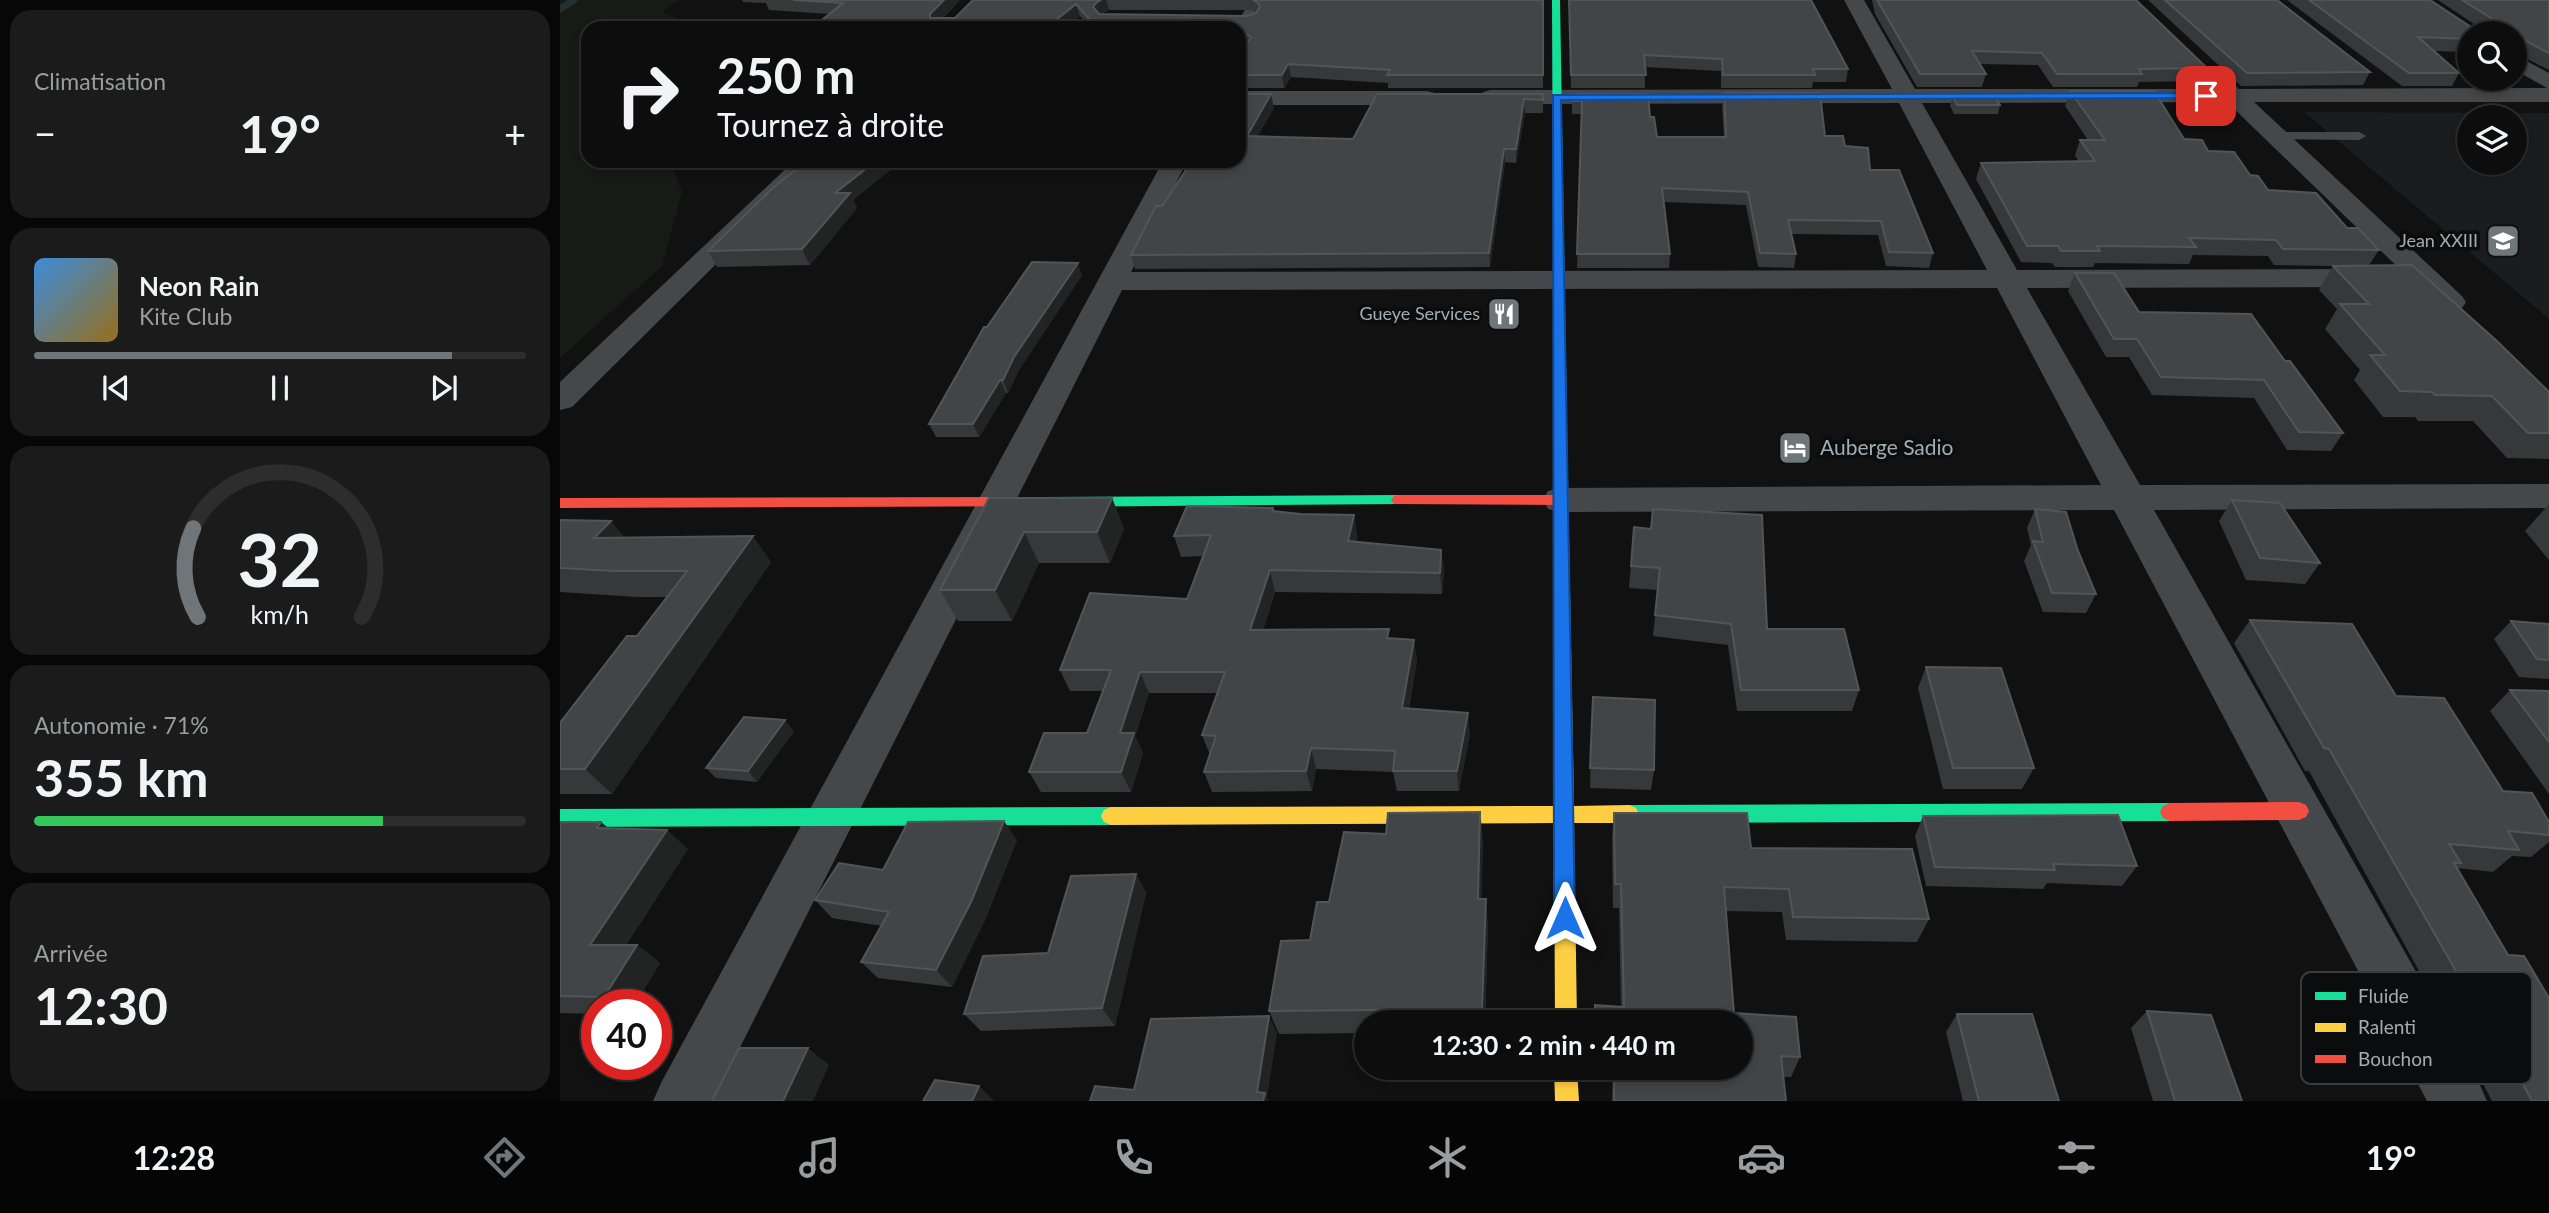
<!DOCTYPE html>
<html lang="fr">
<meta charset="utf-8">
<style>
body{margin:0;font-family:Lato,sans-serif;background:#1b1b1b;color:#f1f3f6;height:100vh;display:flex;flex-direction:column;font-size:26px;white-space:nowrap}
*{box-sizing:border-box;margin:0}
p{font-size:23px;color:#9a9c9d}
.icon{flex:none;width:38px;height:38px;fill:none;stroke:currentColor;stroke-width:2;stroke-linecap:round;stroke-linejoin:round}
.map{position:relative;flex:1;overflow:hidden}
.drawer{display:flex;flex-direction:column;gap:10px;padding:10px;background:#070707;width:560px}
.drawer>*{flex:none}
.guide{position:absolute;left:21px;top:21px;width:665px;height:147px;border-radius:21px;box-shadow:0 4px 10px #0003,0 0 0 2px #2d2d2e;background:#0d0d0d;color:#f1f3f6;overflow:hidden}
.buttons{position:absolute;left:1897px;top:21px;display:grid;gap:14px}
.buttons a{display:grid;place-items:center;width:70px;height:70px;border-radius:50%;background:#0d0d0d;box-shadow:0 4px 10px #0003,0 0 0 2px #2d2d2e;font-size:35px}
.speed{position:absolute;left:21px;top:989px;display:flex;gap:14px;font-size:35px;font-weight:700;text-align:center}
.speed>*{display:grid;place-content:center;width:91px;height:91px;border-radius:50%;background:#0d0d0d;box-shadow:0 4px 10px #0003,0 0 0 2px #2d2d2e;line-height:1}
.speed .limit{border:10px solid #d22;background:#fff;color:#111}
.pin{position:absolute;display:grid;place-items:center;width:60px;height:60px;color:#fff;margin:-30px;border-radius:14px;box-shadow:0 4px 10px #0006}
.me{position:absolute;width:77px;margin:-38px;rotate:0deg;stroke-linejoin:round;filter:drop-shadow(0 0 5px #0008)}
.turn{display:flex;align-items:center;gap:24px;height:147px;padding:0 21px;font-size:32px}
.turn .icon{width:91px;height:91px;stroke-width:2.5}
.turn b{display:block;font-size:49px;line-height:60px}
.big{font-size:52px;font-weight:700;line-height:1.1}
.drawer .card{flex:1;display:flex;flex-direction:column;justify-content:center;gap:10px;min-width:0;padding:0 24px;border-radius:21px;background:#1b1b1b}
.drawer .dial{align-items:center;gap:0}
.dial svg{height:182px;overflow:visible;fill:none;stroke:#2d2d2e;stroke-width:7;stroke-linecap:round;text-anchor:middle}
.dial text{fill:#f1f3f6;stroke:none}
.song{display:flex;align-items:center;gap:21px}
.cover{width:84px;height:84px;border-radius:10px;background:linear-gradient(135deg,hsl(210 70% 55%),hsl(40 70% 35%))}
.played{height:7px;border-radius:4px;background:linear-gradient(90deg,#6f767a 85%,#2d2d2e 85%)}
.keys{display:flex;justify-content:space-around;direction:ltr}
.heat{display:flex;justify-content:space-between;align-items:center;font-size:38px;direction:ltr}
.charge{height:10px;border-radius:5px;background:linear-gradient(90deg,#34c759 71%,#2d2d2e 0)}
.trip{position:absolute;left:794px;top:1010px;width:399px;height:70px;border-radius:35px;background:#0d0d0d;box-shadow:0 4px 10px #0003,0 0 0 2px #2d2d2e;font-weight:700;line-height:70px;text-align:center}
.tabs{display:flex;height:112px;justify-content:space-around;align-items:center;background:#050505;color:#9a9c9d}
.tabs .icon{width:49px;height:49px}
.tabs .on{color:#6f767a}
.tabs b{font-size:32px;color:#f1f3f6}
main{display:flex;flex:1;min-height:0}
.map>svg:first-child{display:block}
</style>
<main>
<section class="drawer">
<div class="card"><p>Climatisation</p>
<div class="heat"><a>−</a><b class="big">19°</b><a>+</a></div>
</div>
<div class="card">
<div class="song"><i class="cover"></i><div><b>Neon Rain</b><p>Kite Club</p></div></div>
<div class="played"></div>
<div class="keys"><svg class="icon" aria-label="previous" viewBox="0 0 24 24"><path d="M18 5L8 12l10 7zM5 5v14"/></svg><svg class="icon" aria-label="pause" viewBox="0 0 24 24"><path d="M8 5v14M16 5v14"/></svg><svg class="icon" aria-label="next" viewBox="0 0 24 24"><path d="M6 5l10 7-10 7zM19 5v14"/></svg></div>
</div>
<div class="card dial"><svg viewBox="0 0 100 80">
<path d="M14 69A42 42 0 1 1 86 69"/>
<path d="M14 69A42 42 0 0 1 12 30" stroke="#6f767a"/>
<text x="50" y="56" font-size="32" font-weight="700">32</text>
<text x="50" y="72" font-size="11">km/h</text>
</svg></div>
<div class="card"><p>Autonomie · 71%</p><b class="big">355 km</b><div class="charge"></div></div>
<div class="card"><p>Arrivée</p><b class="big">12:30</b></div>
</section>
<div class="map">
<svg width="1989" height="1101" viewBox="0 0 1989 1101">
<rect width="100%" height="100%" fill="#111"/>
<path fill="#1b1c1e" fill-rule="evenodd" d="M1744 112 1989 113V319ZM1909 117H1955V163H1909Z"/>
<path fill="#161b15" d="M0 0H119L102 12 131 23 130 28H28V161H110L122 192 102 266 0 358Z"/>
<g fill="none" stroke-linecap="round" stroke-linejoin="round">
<path stroke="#243133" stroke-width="7" d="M0 9 14 0"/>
<path fill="#45484a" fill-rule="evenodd" d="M1716 132H1799L1806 136 1799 140 1711 139V133Z"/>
<g fill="#45484a" fill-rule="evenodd">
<path d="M690 0H710L689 40 686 44 679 46V28H675Z"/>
<path d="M1284 0H1304L1355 89H1654L1652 86 1655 81C1666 79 1671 81 1679 89L1987 88 1955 70V55L1989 73V102H1694L1902 296 1906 302 1902 308 1891 311 1880 308 1667 102 1362 103 1457 270 1818 269 1828 272 1832 278 1828 284 1818 287 1467 288 1580 485 1989 484V508L1594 510 1918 1081 1927 1101H1867L1554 510 1001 512 988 509 983 500 988 491 1001 488 1541 485 1437 288 562 290 153 1101H93L102 1081 603 161H627L571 272 1427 270 1339 103 931 104 923 102 920 97 923 92 931 90 1332 89Z"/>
<path d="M679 91H867L875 93 878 98 875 103 867 105H679Z"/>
<path d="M234 161H260L12 407 0 410V382Z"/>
</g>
<g fill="#16e098" fill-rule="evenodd">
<path d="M992 0H1000L1008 482 1001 487 994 482Z"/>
<path d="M839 495 844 496 847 500 844 504 485 507 477 502 485 497Z"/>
<path d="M1610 803 1617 806 1620 812 1617 818 1610 821 1069 823 1062 820 1059 814 1062 808 1069 805Z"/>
<path d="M551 807 558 810 561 816 558 822 551 825 0 827V809Z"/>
</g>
<g fill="#ffcf43" fill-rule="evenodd">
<path d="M1001 477 1008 482 1014 806 1069 805 1076 808 1079 814 1076 820 1069 823H1014L1017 1022H995L994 823 551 825 544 822 541 816 544 810 551 807 994 806V482Z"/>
<path d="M994 1068H1017L1019 1101H995Z"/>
</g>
<g fill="#f24e42" fill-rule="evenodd">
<path d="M839 495H1001L1009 500 1001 505 834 504 831 500 834 496Z"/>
<path d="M485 497 490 498 493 502 490 506 0 508V498Z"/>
<path d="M1739 802 1746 805 1749 811 1746 817 1739 820 1610 821 1603 818 1600 812 1603 806 1610 803Z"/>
</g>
</g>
<g fill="#36393a" fill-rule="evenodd">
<path d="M182 0H400L383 18H395L413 0H983V88H828V83L731 77 724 88H679V57L686 45 679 40V28H530L520 16 506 28H252L270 14 209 10 206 3 183 2ZM549 10H691L696 12 688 16 540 14Z"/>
<path d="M1009 0 1288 69 1286 82H1253L1252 88H1161V71L1085 67V88H1011Z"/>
<path d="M1312 0H1576L1647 68 1642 81 1579 82 1577 87H1493L1478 65 1420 64 1426 74 1422 87H1357L1315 14Z"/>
<path d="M1588 0H1717L1810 72 1803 85 1681 86Z"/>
<path d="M1727 0H1870L1911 27H1916L1917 26 1878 0H1989V70L1956 53 1955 55V33H1909V52L1873 51 1899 73 1892 86H1842Z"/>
<path d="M1510 91 1648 151 1690 175 1708 190 1787 228 1819 250 1809 265 1989 433V459L1947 458 1913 421H1858L1855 417H1823L1794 380 1800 370 1765 329 1777 309 1759 290 1773 266 1714 265 1708 256 1633 255 1629 264 1535 263 1533 267H1495L1492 263 1461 262 1416 179 1421 163 1519 162 1515 155 1520 140H1528L1505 106Z"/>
<path d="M1164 93 1265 136 1285 146 1310 170 1373 253 1369 268 1326 266 1318 235 1231 234 1236 254 1234 268 1198 267 1186 205 1104 202 1110 254 1109 268H1017L1022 114H1012V94L1090 117 1097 137H1164L1162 106Z"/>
<path d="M983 94V113H965L956 163 945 162 930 267 575 269 571 255 602 206 714 108 697 137 793 139Z"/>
<path d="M1393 97 1440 105 1438 114H1394L1390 106Z"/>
<path d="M247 161H341L293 200 297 208 250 265 157 267 148 251Z"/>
<path d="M1515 273 1579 312 1725 361 1783 433 1771 451 1727 450 1694 398 1592 395 1569 357H1546L1508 291Z"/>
<path d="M522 275 459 370 448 393H446L419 437H376L369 424 427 327Z"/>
<path d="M429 498H552L564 529 550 563H479L452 621H398L380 590Z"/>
<path d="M1672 500 1760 563 1745 584 1686 580 1659 521Z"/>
<path d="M1989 504V560L1965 531Z"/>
<path d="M1475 509 1518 551 1536 594 1526 613 1483 612 1464 561 1471 545 1467 528Z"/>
<path d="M714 511 740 514 794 515 797 536 796 542 881 550 884 571 882 594 715 592 703 630 830 638 857 660 849 708 910 734 899 791H837L833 772 756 769 752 791 652 792 644 772 650 755 642 735 657 693H589L575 736 583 753 571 792H481L469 772 527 733 543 691H510L500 670 627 599 643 556 621 557 614 536Z"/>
<path d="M0 520 65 538 211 562 52 794H0V723L77 636 107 597H77L0 592Z"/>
<path d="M1074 527 1207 629 1299 690 1292 711H1177L1168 645 1093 636 1098 590 1069 588Z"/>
<path d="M1690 620 1836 696 1943 791 1989 822V842L1971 857 1952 856 1933 872 1897 868 1989 1101H1932L1880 1000H1875L1749 771H1745L1674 643Z"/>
<path d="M1951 621 1989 624V679L1959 677 1934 639Z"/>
<path d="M1366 667 1474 768 1462 789H1383L1358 688Z"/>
<path d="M1950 690 1989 691V794L1930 711Z"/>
<path d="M1033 697 1094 770 1091 790 1030 788Z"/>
<path d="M234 731 197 782 156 778 146 768Z"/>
<path d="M1054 813 1191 848 1369 919 1357 942 1226 940 1222 912 1166 911 1174 1013 1240 1057 1231 1077H1224L1226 1101H1052L1053 1068H1181L1061 1007 1059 908H1053L1052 838Z"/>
<path d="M1363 816 1577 866 1562 886 1487 883 1483 889 1366 886 1355 836Z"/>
<path d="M0 822H41L48 828 128 849 66 945H77L100 963 75 1004H37V1014L0 1013Z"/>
<path d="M923 838 921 899 928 923 925 1022H807V1033L719 1034 709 1011 750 940 769 902Z"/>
<path d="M457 840 425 920 392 987 318 978 301 962 322 926 272 918 255 900 323 870Z"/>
<path d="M576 874 586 893 555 1026 421 1031 404 1014 488 953Z"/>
<path d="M1587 1011 1682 1101H1593L1571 1028Z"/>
<path d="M1397 1014 1499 1101H1403L1386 1032Z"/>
</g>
<g fill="#222424">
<path d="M384 0H400L374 26 370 18V14Z"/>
<path d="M541 0H546L549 10 540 13 536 19 533 7 537 2Z"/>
<path d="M516 4 520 16 506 28H486Z"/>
<path d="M664 20 666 28H659Z"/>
<path d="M728 64 731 77 724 88 722 75Z"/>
<path d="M711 94 714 108 690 150 687 136Z"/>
<path d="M964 99 965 113 956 163V149Z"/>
<path d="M944 149 945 162 930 267 929 253Z"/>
<path d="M316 161H341L293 200 297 208 250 265 242 249 275 193Z"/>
<path d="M518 263 522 275 459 370 448 393 443 380 454 357Z"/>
<path d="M440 380 446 393 419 437 413 424Z"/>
<path d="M552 498 564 529 550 563 537 532Z"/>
<path d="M794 515 797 536 792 562 788 541Z"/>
<path d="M51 521 73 547 34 538Z"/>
<path d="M464 532 479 563 452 621 435 590Z"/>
<path d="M193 536 211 562 52 794 25 769Z"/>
<path d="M881 550 884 571 882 594 880 573Z"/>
<path d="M710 570 715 592 696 651 690 630Z"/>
<path d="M854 640 857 660 845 728 842 708Z"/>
<path d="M580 672 589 693 575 736 583 753 571 792 561 772 560 733Z"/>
<path d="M908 713 910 734 899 791 897 771Z"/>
<path d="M225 720 234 731 197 782 188 771Z"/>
<path d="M751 748 756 769 752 791 746 771Z"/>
<path d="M920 812 923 838 921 924 918 899Z"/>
<path d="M444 821 457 840 425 920 392 987 376 970Z"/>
<path d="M41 822 63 841 37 828Z"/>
<path d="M107 830 128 849 54 963 30 945Z"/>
<path d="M576 874 586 893 555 1026 542 1008Z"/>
<path d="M926 899 928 923 925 1022H924L922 1009Z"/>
<path d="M77 945 100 963 75 1004H55L44 997Z"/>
<path d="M709 1016 717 1033 707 1098 709 1101H702L697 1092Z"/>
<path d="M248 1048 269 1065 253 1101H223Z"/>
<path d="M419 1086 434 1101H412Z"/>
</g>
<g fill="#424547" stroke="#505558" stroke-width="2">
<path d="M233 0H384L370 14V18H395L413 0H541L537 2 533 7 539 14 688 16 696 13 700 7 697 2 693 0H983V75H827L830 70 728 64 722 75H679V57L691 37 679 29V28H677L664 20 659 28H582L577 24 574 28H537L516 4 486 28H252L283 3Z"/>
<path d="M1009 0H1251L1288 69H1253L1255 75H1163L1162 59 1084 55 1086 75H1011Z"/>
<path d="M1317 0H1576L1647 68 1579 69 1582 74H1497L1482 53 1412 51 1426 74H1360Z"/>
<path d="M1605 0H1717L1810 72 1687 73Z"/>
<path d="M1749 0H1870L1911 27 1918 28 1919 23 1931 22V18L1902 0H1989V53L1964 40 1961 41 1960 47 1955 43V33H1909V39L1858 37 1899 73H1849Z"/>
<path d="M1510 91H1594L1624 139 1642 140 1648 151 1674 152 1690 175 1698 176 1708 190 1756 193 1787 228H1798L1819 250 1723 249 1716 240 1629 238 1636 247 1537 246 1540 251H1501L1498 246H1467L1421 163 1535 161 1520 140H1545Z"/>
<path d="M1164 93H1260L1265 136H1283L1285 146 1308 148 1310 170H1339L1373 253 1329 252 1321 221 1228 220 1236 254 1200 253 1188 192 1102 188 1110 254H1017L1022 101H1012V94H1088L1090 117H1094L1097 137H1166Z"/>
<path d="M679 94H711L687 136 793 139 817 94H983V100L964 99 956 149H944L929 253 571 255 596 206H602L632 161H679Z"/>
<path d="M1393 97H1435L1440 105H1397Z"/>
<path d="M247 161H316L275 193H290L242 249 148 251 215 186Z"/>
<path d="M472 262 518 263 454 357 443 380H440L413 424H369L424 327H427Z"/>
<path d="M1852 265 1938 342 1989 392V433H1968L1932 396 1875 395 1872 392 1840 391 1810 355H1825L1780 304H1809L1773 266Z"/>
<path d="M1515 273H1554L1579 312 1691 314 1725 361H1730L1783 433 1739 432 1704 380 1601 377 1577 339H1554Z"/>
<path d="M429 498H552L537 532H464L435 590H380Z"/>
<path d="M1672 500 1720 503 1760 563 1700 558Z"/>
<path d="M627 506 713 508V511L740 514 794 515 788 541 881 550 880 573 710 570 690 630 829 629 827 638 854 640 842 708 908 713 897 771H833L835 751 751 748 746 771 644 772 656 736 642 735 665 672H580L560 733H574L561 772H469L484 733H527L551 670H500L530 593 627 599 651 535 614 536Z"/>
<path d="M1093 509 1202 515 1207 629H1284L1299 690H1181L1171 624 1095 615 1100 568 1071 566 1074 527 1091 529Z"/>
<path d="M1475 509 1506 512 1518 551 1536 594 1492 593 1473 541 1483 542Z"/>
<path d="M0 520 51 521 34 538 193 536 25 769H0V723L67 636H77L127 571H54L0 568Z"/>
<path d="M1690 620 1792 624 1836 696 1884 698 1943 791 1972 793 1989 822V835L1948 831 1959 850 1889 844 1901 863H1894L1948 955 1964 956 1989 998V1101H1972L1906 980H1901L1769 749 1764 748Z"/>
<path d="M1951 621 1989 624V660L1977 659Z"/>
<path d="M1366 667 1441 668 1474 768H1393Z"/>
<path d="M1950 690 1989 691V742Z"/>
<path d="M1033 697 1095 700 1094 770 1030 768Z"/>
<path d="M184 717 225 720 188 771 146 768Z"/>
<path d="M920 812 918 899H926L922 1009 709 1011 721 941 750 940 757 902H769L784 832 826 834 828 813Z"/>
<path d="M1054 813H1187L1191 848 1352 849 1369 919 1233 917 1229 889 1164 887 1174 1013 1236 1017 1240 1057 1221 1056 1226 1101H1054V1068H1181V1022H1035V1005L1064 1007 1061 884H1055Z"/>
<path d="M1558 815 1577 866 1493 864 1495 870 1375 867 1363 816Z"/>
<path d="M444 821 411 902 376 970 301 962 329 912 255 900 279 863 323 870 348 822Z"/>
<path d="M0 822H41L37 828 107 830 30 945H77L44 997 0 996Z"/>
<path d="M576 874 542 1008 404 1014 423 956 488 953 511 876Z"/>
<path d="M1587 1011 1651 1015 1682 1101H1615Z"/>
<path d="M1397 1014H1472L1499 1101H1419Z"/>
<path d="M709 1016 697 1092 705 1093 703 1101H530L535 1086 574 1090 591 1019Z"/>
<path d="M179 1048H248L223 1101H152Z"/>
<path d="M375 1080 419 1086 412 1101H363Z"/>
</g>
<path fill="#1a73e8" stroke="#114b97" stroke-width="2" d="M1646 93 1650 94V98L1001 100 1015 918 1012 925 1005 928 997 925 994 918 993 95Z"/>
<defs>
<symbol id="school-square" viewBox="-11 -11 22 22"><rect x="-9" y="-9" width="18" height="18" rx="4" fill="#6f767a" stroke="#0b0c0d"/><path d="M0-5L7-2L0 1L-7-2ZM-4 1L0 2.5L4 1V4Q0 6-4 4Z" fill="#fff"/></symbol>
<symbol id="restaurant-square" viewBox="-11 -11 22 22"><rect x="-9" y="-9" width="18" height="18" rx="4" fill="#6f767a" stroke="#0b0c0d"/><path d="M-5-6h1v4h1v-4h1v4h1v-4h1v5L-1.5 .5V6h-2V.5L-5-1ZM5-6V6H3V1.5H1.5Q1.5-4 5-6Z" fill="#fff"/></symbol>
<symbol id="hotel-square" viewBox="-11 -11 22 22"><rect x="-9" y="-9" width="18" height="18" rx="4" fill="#6f767a" stroke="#0b0c0d"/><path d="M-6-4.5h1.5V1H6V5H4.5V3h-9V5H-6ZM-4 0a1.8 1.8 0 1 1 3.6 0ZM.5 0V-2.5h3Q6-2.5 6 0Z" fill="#fff"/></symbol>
</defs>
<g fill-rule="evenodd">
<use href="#school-square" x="1924" y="222" width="38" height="38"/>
<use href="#restaurant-square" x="925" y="295" width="38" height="38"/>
<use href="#hotel-square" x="1216" y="429" width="38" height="38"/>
</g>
<g text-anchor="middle" stroke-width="7" stroke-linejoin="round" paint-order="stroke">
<g font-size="18" fill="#a1acb3" stroke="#0b0c0d" text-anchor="end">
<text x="1918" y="247">Jean XXIII</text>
<text x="920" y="320">Gueye Services</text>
</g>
<g font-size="21" fill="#a1acb3" stroke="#0b0c0d" text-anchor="start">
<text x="1260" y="455">Auberge Sadio</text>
</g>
</g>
<rect x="1741" y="972" width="231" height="112" rx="10" fill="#0b0c0d" stroke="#383c3f" stroke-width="2"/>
<rect x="1755" y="992" width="31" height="8" fill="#16e098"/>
<rect x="1755" y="1023" width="31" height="9" fill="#ffcf43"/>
<rect x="1755" y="1055" width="31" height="8" fill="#f24e42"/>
<g font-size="19" fill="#a1acb3">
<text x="1798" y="1003">Fluide</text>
<text x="1798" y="1034">Ralenti</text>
<text x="1798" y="1066">Bouchon</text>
</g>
</svg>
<div class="buttons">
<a><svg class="icon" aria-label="search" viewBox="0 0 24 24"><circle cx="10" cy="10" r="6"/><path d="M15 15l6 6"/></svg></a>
<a><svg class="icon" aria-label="layers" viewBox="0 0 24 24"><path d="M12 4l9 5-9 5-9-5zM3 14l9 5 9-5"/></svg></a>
</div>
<div class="speed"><div class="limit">40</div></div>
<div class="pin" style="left:1646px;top:96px;background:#d93025"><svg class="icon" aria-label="arrive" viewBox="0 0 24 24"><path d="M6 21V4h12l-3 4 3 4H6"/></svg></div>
<svg class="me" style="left:1005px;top:918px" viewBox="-20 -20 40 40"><path d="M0-17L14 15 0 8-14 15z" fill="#1a73e8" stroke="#fff" stroke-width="4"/></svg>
<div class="trip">12:30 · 2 min · 440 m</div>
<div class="guide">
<div class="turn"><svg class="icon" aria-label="right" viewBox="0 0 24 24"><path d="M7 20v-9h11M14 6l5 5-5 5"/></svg><div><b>250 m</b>Tournez à droite</div></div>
</div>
</div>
</main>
<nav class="tabs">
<b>12:28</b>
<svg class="icon on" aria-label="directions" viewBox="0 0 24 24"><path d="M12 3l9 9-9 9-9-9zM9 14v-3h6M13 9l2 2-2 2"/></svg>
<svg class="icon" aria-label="music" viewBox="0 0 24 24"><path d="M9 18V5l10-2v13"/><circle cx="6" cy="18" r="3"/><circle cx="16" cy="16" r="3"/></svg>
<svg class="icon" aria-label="phone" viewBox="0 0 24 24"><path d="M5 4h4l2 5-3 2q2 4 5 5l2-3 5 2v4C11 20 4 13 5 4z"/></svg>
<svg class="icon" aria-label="climate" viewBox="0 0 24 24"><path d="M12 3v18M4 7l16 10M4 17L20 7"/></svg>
<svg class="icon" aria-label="car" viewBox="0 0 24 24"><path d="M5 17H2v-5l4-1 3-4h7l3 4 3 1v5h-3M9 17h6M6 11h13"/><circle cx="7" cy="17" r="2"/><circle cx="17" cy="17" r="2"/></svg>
<svg class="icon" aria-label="filters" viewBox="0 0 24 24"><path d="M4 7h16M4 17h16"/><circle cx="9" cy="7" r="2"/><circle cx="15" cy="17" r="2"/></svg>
<b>19°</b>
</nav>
